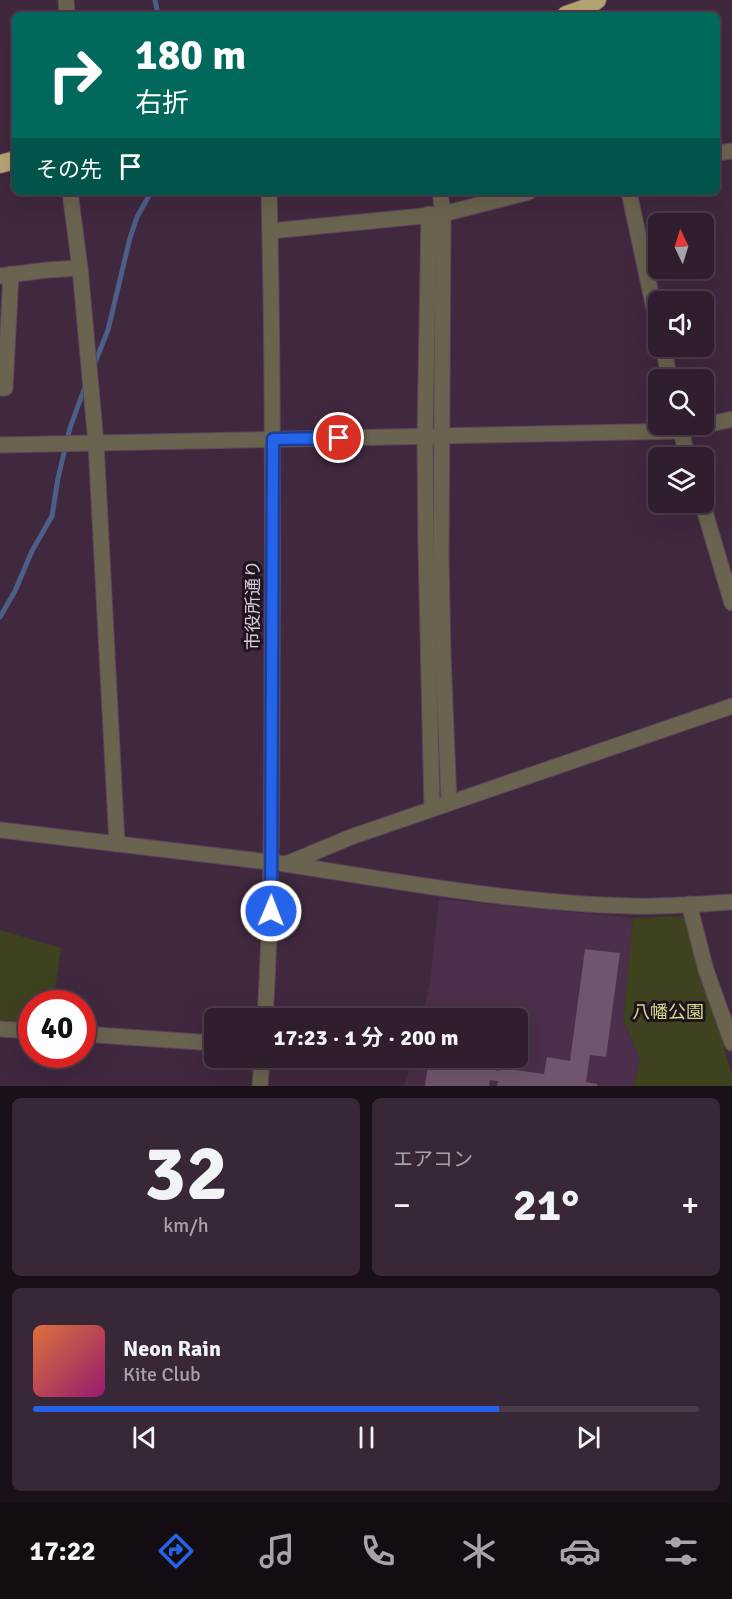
<!DOCTYPE html>
<html lang="ja">
<meta charset="utf-8">
<style>
body{margin:0;font-family:Signika,"Noto Sans JP",sans-serif;background:#382736;color:#f1f3f6;height:100vh;display:flex;flex-direction:column;font-size:22px;white-space:nowrap}
*{box-sizing:border-box;margin:0}
p{font-size:20px;color:#a8a2aa}
.icon{flex:none;width:33px;height:33px;fill:none;stroke:currentColor;stroke-width:2;stroke-linecap:round;stroke-linejoin:round}
.map{position:relative;height:1086px;overflow:hidden}
.drawer{display:flex;flex-direction:column;gap:12px;padding:12px;background:#1a1019;flex:1}
.drawer>*{flex:none}
.banner{position:absolute;left:12px;top:12px;width:708px;height:183px;border-radius:9px;box-shadow:0 6px 24px #0002,0 0 0 2px #4b3c4a;background:#00695c;color:#fff;overflow:hidden}
.needle{width:39px;rotate:356deg}
.fabs{position:absolute;left:648px;top:213px;display:grid;gap:12px}
.fabs a{display:grid;place-items:center;width:66px;height:66px;border-radius:9px;background:#301e2e;box-shadow:0 6px 24px #0002,0 0 0 2px #4b3c4a;font-size:30px}
.speed{position:absolute;left:18px;top:990px;display:flex;gap:12px;font-size:30px;font-weight:700;text-align:center}
.speed>*{display:grid;place-content:center;width:78px;height:78px;border-radius:50%;background:#301e2e;box-shadow:0 6px 24px #0002,0 0 0 2px #4b3c4a;line-height:1}
.speed .limit{border:9px solid #d22;background:#fff;color:#111}
.pin{position:absolute;display:grid;place-items:center;width:51px;height:51px;color:#fff;margin:-26px;border:3px solid #fff;border-radius:50%;box-shadow:0 2px 6px #0007}
.me{position:absolute;width:66px;margin:-33px;rotate:1deg;stroke-linejoin:round;filter:drop-shadow(0 0 4px #0008)}
.turn{display:flex;align-items:center;gap:21px;height:126px;padding:0 24px;font-size:27px}
.turn .icon{width:78px;height:78px;stroke-width:2.5}
.turn b{display:block;font-size:42px;line-height:51px}
.then{display:flex;align-items:center;height:57px;padding:0 24px;background:#0003;gap:12px;font-size:22px}
.big{font-size:45px;font-weight:700;line-height:1.1}
.drawer .card{flex:1;display:flex;flex-direction:column;justify-content:center;gap:9px;min-width:0;padding:0 21px;border-radius:9px;background:#382736}
.drawer .dial{align-items:center;gap:0}
.dial b{font-size:78px;line-height:1}
.song{display:flex;align-items:center;gap:18px}
.cover{width:72px;height:72px;border-radius:9px;background:linear-gradient(135deg,hsl(20 70% 55%),hsl(320 70% 35%))}
.played{height:6px;border-radius:3px;background:linear-gradient(90deg,#2563eb 70%,#4b3c4a 70%)}
.keys{display:flex;justify-content:space-around;direction:ltr}
.heat{display:flex;justify-content:space-between;align-items:center;font-size:33px;direction:ltr}
.drawer .tiles{flex:1;display:grid;gap:12px;grid-template-columns:1fr 1fr}
.card:last-child{grid-column:span 2}
.trip{position:absolute;left:204px;top:1008px;width:324px;height:60px;border-radius:9px;background:#301e2e;box-shadow:0 6px 24px #0002,0 0 0 2px #4b3c4a;font-weight:700;line-height:60px;text-align:center}
.menu{display:flex;height:96px;justify-content:space-around;align-items:center;background:#130c12;color:#a8a2aa}
.menu .icon{width:42px;height:42px}
.menu .current{color:#2563eb}
.menu b{font-size:27px;color:#f1f3f6}
.map>svg:first-child{display:block}
</style>
<div class="map">
<svg width="732" height="1086" viewBox="0 0 732 1086">
<rect width="100%" height="100%" fill="#40283e"/>
<path fill="#4c2f4a" d="M439 899 633 918 623 1021 640 1059 634 1086H405L412 1058H518V1018H422L430 983Z"/>
<g fill="#3f421e">
<path d="M685 916 732 1074V1086H634L640 1059 623 1020 633 918Z"/>
<path d="M0 930 61 948 53 1003 32 1004 31 1022 0 1020Z"/>
</g>
<g fill="none" stroke-linecap="round" stroke-linejoin="round">
<g stroke="#4b5f87" stroke-width="5">
<path d="M155 0 158 15"/>
<path d="M94 365 108 330 130 238 137 217 151 192"/>
<path d="M0 617 15 591 32 551 52 516 58 478 70 428 86 384"/>
</g>
</g>
<path fill="#6f556d" d="M585 949 620 953 606 1057 590 1055 586 1082 597 1084V1086H497L498 1081 490 1080 489 1086H425L429 1058H467L495 1062 494 1070 499 1071 500 1068 544 1074 547 1057 570 1061Z"/>
<g fill="none" stroke-linecap="round" stroke-linejoin="round">
<defs>
<g id="minor">
<path d="M66 0 67 15"/>
<path d="M717 153 732 151"/>
<path d="M70 192 80 268 96 443 117 844"/>
<path d="M440 192 443 214 441 560 443 656 449 803"/>
<path d="M629 192 658 327"/>
<path d="M429 214 425 437 426 547 432 808"/>
<path d="M270 231 443 214 529 192"/>
<path d="M0 276 47 270 80 268"/>
<path d="M663 346 670 380"/>
<path d="M0 388H5L11 274"/>
<path d="M679 424 688 458"/>
<path d="M0 445 681 431 732 419"/>
<path d="M702 502 732 603"/>
<path d="M0 830 286 864 351 837 732 706"/>
<path d="M286 864C400 882 515 903 631 906 665 907 699 904 732 902"/>
<path d="M689 904 706 970 732 1043"/>
<path d="M265 1018C272 902 272 786 272 669 273 510 273 351 269 192"/>
<path d="M0 1029 32 1031"/>
<path d="M82 1034 214 1043"/>
<path d="M260 1086 262 1058"/>
</g>
<g id="highway">
<path d="M566 15 586 8 597 0"/>
<path d="M0 164 15 160"/>
</g>
</defs>
<use href="#minor" stroke="#5c465a" stroke-width="17"/>
<use href="#highway" stroke="#5c465a" stroke-width="20"/>
<use href="#minor" stroke="#6a634f" stroke-width="15"/>
<use href="#highway" stroke="#b7a674" stroke-width="18"/>
</g>
<g fill="none" stroke-linecap="round" stroke-linejoin="round">
<defs>
<path id="route" d="M271 911 273 439 339 438"/>
</defs>
<use href="#route" stroke="#184099" stroke-width="15"/>
<use href="#route" stroke="#2563eb" stroke-width="10"/>
</g>
<g text-anchor="middle" stroke-width="6" stroke-linejoin="round" paint-order="stroke">
<g font-size="18" fill="#dccdda" stroke="#20151f">
<text transform="translate(253 605) rotate(-90)" y="6">市役所通り</text>
</g>
<g font-size="18" fill="#d5da8d" stroke="#20151f">
<text x="668" y="1018">八幡公園</text>
</g>
</g>
</svg>
<div class="fabs">
<a><svg class="needle" viewBox="-14 -14 28 28"><path d="M0-13l5 13h-10z" fill="#e53935"/><path d="M0 13l5-13h-10z" fill="#a8a2aa"/></svg></a>
<a><svg class="icon" aria-label="sound" viewBox="0 0 24 24"><path d="M4 9h4l5-4v14l-5-4H4zM17 9q2 3 0 6"/></svg></a>
<a><svg class="icon" aria-label="search" viewBox="0 0 24 24"><circle cx="10" cy="10" r="6"/><path d="M15 15l6 6"/></svg></a>
<a><svg class="icon" aria-label="layers" viewBox="0 0 24 24"><path d="M12 4l9 5-9 5-9-5zM3 14l9 5 9-5"/></svg></a>
</div>
<div class="speed"><div class="limit">40</div></div>
<div class="pin" style="left:339px;top:438px;background:#d93025"><svg class="icon" aria-label="arrive" viewBox="0 0 24 24"><path d="M6 21V4h12l-3 4 3 4H6"/></svg></div>
<svg class="me" style="left:271px;top:911px" viewBox="-20 -20 40 40"><circle r="17" fill="#2563eb" stroke="#fff" stroke-width="3"/><path d="M0-11L8 9 0 5-8 9z" fill="#fff"/></svg>
<div class="trip">17:23 · 1 分 · 200 m</div>
<div class="banner">
<div class="turn"><svg class="icon" aria-label="right" viewBox="0 0 24 24"><path d="M7 20v-9h11M14 6l5 5-5 5"/></svg><div><b>180 m</b>右折</div></div>
<div class="then">その先<svg class="icon" aria-label="arrive" viewBox="0 0 24 24"><path d="M6 21V4h12l-3 4 3 4H6"/></svg></div>
</div>
</div>
<section class="drawer">
<div class="tiles">
<div class="card dial"><b>32</b><p>km/h</p></div>
<div class="card"><p>エアコン</p>
<div class="heat"><a>−</a><b class="big">21°</b><a>+</a></div>
</div>
<div class="card">
<div class="song"><i class="cover"></i><div><b>Neon Rain</b><p>Kite Club</p></div></div>
<div class="played"></div>
<div class="keys"><svg class="icon" aria-label="previous" viewBox="0 0 24 24"><path d="M18 5L8 12l10 7zM5 5v14"/></svg><svg class="icon" aria-label="pause" viewBox="0 0 24 24"><path d="M8 5v14M16 5v14"/></svg><svg class="icon" aria-label="next" viewBox="0 0 24 24"><path d="M6 5l10 7-10 7zM19 5v14"/></svg></div>
</div>
</div>
</section>
<nav class="menu">
<b>17:22</b>
<svg class="icon current" aria-label="directions" viewBox="0 0 24 24"><path d="M12 3l9 9-9 9-9-9zM9 14v-3h6M13 9l2 2-2 2"/></svg>
<svg class="icon" aria-label="music" viewBox="0 0 24 24"><path d="M9 18V5l10-2v13"/><circle cx="6" cy="18" r="3"/><circle cx="16" cy="16" r="3"/></svg>
<svg class="icon" aria-label="phone" viewBox="0 0 24 24"><path d="M5 4h4l2 5-3 2q2 4 5 5l2-3 5 2v4C11 20 4 13 5 4z"/></svg>
<svg class="icon" aria-label="climate" viewBox="0 0 24 24"><path d="M12 3v18M4 7l16 10M4 17L20 7"/></svg>
<svg class="icon" aria-label="car" viewBox="0 0 24 24"><path d="M5 17H2v-5l4-1 3-4h7l3 4 3 1v5h-3M9 17h6M6 11h13"/><circle cx="7" cy="17" r="2"/><circle cx="17" cy="17" r="2"/></svg>
<svg class="icon" aria-label="filters" viewBox="0 0 24 24"><path d="M4 7h16M4 17h16"/><circle cx="9" cy="7" r="2"/><circle cx="15" cy="17" r="2"/></svg>
</nav>
